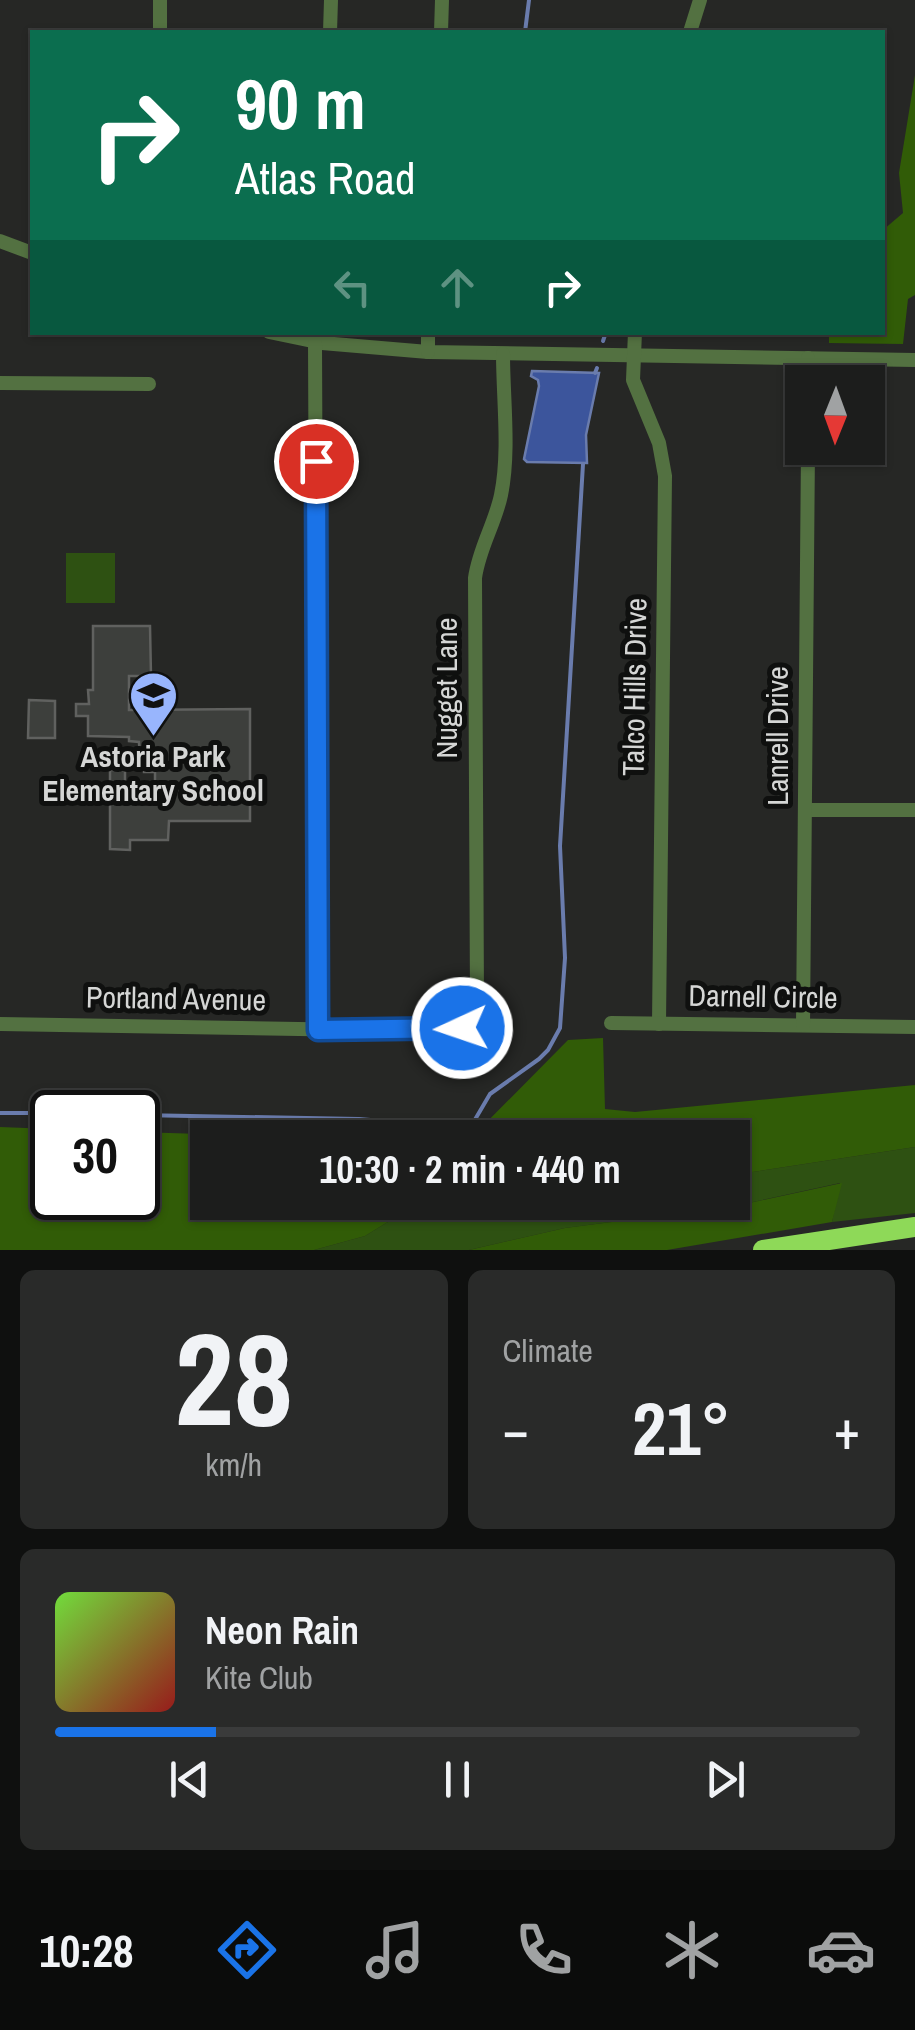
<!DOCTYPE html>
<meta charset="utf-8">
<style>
body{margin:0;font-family:"Archivo Narrow",sans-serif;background:#292a29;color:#f1f3f6;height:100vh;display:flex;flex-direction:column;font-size:38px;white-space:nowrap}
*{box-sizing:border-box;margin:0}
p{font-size:32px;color:#a0a2a3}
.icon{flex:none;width:55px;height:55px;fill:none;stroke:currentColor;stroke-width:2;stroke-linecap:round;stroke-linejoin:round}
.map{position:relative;height:1250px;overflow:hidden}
.details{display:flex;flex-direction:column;gap:20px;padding:20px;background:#0f100f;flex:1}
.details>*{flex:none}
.hud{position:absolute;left:30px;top:30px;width:855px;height:305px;border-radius:0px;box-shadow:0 2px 8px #0004,0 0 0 2px #3a3b3b;background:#0b6e4f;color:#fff;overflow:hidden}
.needle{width:65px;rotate:181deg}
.tools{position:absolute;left:785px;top:365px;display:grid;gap:20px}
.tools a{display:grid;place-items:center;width:100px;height:100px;border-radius:0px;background:#1c1d1c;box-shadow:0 2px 8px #0004,0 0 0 2px #3a3b3b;font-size:50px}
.speed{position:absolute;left:30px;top:1090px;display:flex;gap:20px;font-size:50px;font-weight:700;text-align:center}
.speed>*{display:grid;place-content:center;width:130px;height:130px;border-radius:50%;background:#1c1d1c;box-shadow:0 2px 8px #0004,0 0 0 2px #3a3b3b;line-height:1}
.speed .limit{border:5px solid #111;border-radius:15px;background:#fff;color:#111}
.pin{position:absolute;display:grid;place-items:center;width:85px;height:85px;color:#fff;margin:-42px;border:5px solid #fff;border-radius:50%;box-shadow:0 2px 10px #0007}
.me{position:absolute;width:110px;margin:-55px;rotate:267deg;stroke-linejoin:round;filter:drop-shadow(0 0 8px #0008)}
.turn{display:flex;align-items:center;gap:35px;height:210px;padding:0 40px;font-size:45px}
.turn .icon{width:130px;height:130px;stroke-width:2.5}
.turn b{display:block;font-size:70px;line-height:85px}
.lanes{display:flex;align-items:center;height:95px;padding:0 40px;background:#0003;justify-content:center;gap:50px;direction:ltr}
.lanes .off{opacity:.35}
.big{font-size:75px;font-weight:700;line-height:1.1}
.details .card{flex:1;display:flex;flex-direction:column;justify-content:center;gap:15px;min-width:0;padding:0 35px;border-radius:15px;background:#292a29}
.details .dial{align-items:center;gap:0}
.dial b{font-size:130px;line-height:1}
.song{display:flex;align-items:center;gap:30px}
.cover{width:120px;height:120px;border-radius:15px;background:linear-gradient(135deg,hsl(100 70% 55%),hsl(0 70% 35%))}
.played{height:10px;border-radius:5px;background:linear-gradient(90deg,#1a73e8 20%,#3a3b3b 20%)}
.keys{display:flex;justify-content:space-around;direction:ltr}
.heat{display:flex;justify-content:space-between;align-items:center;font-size:55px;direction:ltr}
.details .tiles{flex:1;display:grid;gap:20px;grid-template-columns:1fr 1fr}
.card:last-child{grid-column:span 2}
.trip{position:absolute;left:190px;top:1120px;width:560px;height:100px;border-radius:0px;background:#1c1d1c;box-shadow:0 2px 8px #0004,0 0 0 2px #3a3b3b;font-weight:700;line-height:100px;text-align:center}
.dock{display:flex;height:160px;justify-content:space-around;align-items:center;background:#0b0c0b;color:#a0a2a3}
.dock .icon{width:70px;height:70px}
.dock .on{color:#1a73e8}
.dock b{font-size:45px;color:#f1f3f6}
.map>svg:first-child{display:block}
</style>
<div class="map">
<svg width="915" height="1250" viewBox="0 0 915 1250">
<rect width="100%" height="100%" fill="#262725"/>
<g fill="#2e5112">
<rect x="66" y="553" width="49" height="50"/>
<path d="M915 1147V1213L832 1222 840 1183 735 1206 565 1228 469 1250H314L365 1236 412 1207 427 1209 530 1202H732L733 1175Z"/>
</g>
<g fill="#315c07">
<path d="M915 75V295L908 299 903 344 829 343V333L882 332 883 230 903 213 899 173Z"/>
<path d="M603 1038 605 1109 635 1112 915 1085V1147L733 1175 732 1138 464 1137 473 1136 568 1040Z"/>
<path d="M0 1127 52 1129V1198H138V1132L297 1137 208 1138V1202H412V1207L365 1236 314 1250H0Z"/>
<path d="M842 1183 832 1222 667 1250H469L565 1228 735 1206Z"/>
</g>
<path fill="#3c559c" stroke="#6a7cad" stroke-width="2.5" d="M532 371 599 373 586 435 587 463 527 462 524 459 539 386 538 380 531 376Z"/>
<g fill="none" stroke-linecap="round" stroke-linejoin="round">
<g stroke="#6a7cad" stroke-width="4">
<path d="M525 32 529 0"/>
<path d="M603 341 606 332"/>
<path d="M595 373 597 368"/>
<path d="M0 1113H52"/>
<path d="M138 1115 359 1119 416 1124"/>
<path d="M426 1126 441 1130 473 1123 490 1094 539 1059 548 1050 560 1028 565 958 560 846 583 464"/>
</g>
</g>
<g fill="#3d3f3c" stroke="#60615f" stroke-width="2.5">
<path d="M93 626H150L151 676H129V710L250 709V821H169L168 840H130V850L110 849V770H125V790H155V772H144V761H140L139 742 129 741V737L88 736V716H76V704H89L88 690H93Z"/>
<path d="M29 700 55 701V738H28Z"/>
</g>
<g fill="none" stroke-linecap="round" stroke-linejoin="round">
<g stroke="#537141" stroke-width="14">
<path d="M160 32V0"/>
<path d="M330 32 331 0"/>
<path d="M441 32 442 0"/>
<path d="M690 32 700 0"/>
<path d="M0 241 32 253"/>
<path d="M269 332 322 343 428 352 915 360"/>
<path d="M635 332 633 380 659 443 665 476 659 1024"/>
<path d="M315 343 318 1030"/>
<path d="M428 352V332"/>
<path d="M808 382V358"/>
<path d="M0 383 149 384"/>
<path d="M805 810H915"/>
<path d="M611 1023 915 1027"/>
<path d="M0 1024 419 1031 450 1030 469 1024 476 1012 477 1000 475 578C479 548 495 524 501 495 510 451 503 399 503 354"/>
<path d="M803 1025 808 448"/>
</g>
<path stroke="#8ed958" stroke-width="20" d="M763 1250 915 1227"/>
</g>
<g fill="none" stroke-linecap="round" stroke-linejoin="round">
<defs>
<path id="route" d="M316 461 318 1030 462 1028"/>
</defs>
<use href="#route" stroke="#114b97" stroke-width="25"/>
<use href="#route" stroke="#1a73e8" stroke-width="18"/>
</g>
<defs>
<symbol id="school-pin" viewBox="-11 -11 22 30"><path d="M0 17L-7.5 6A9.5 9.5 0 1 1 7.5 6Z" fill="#98b5fd" stroke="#0f100f"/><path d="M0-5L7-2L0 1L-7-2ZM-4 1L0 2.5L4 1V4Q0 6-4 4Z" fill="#111"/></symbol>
</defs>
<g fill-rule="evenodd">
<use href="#school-pin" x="126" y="668" width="55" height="75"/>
</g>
<g text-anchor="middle" stroke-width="10" stroke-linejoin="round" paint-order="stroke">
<g font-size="30" fill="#d5d6d5" stroke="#0f100f">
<text transform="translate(635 687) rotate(-89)" y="10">Talco Hills Drive</text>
<text transform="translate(447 688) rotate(-90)" y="10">Nugget Lane</text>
<text transform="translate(778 736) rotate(-90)" y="10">Lanrell Drive</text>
<text transform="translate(763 997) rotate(1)" y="10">Darnell Circle</text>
<text transform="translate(176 999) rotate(1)" y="10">Portland Avenue</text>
</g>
<g font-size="30" font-weight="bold" fill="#d5d6d5" stroke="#0f100f">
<text x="153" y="767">Astoria Park<tspan x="153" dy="34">Elementary School</tspan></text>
</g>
</g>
</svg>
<div class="tools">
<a><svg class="needle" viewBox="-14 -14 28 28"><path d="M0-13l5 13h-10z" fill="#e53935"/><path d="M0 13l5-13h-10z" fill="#a0a2a3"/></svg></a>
</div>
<div class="speed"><div class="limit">30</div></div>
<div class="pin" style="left:316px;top:461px;background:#d93025"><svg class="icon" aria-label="arrive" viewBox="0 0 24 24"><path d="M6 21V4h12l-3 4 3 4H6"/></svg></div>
<svg class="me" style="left:462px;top:1028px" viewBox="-20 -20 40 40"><circle r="17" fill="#1a73e8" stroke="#fff" stroke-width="3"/><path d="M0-11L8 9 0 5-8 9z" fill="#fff"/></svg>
<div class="trip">10:30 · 2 min · 440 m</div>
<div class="hud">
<div class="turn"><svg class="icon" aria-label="right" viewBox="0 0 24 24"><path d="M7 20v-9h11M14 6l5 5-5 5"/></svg><div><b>90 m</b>Atlas Road</div></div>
<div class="lanes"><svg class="icon off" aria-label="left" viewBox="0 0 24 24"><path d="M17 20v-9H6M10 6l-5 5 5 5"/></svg><svg class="icon off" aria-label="ahead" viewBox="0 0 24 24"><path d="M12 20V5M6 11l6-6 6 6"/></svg><svg class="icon" aria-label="right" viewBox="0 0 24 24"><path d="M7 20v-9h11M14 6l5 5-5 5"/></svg></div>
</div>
</div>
<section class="details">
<div class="tiles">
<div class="card dial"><b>28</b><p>km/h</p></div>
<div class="card"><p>Climate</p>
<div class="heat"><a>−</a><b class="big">21°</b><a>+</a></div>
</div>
<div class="card">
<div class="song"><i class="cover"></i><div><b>Neon Rain</b><p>Kite Club</p></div></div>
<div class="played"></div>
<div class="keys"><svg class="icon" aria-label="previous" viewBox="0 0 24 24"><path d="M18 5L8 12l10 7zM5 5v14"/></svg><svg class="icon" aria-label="pause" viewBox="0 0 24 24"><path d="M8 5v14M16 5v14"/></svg><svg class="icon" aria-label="next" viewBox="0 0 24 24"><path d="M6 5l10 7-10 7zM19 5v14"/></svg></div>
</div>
</div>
</section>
<nav class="dock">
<b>10:28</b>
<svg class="icon on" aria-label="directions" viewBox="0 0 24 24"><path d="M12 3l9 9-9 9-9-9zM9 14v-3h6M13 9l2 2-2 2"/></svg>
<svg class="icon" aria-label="music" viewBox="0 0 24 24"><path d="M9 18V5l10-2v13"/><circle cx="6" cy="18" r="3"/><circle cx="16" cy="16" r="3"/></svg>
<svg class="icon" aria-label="phone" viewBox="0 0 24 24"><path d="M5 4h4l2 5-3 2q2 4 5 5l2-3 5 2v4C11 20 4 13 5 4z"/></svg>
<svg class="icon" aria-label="climate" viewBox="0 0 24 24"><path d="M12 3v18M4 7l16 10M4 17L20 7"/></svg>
<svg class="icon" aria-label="car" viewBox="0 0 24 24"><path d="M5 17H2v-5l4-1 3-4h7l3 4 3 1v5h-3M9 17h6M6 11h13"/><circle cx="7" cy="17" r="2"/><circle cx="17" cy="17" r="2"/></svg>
</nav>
